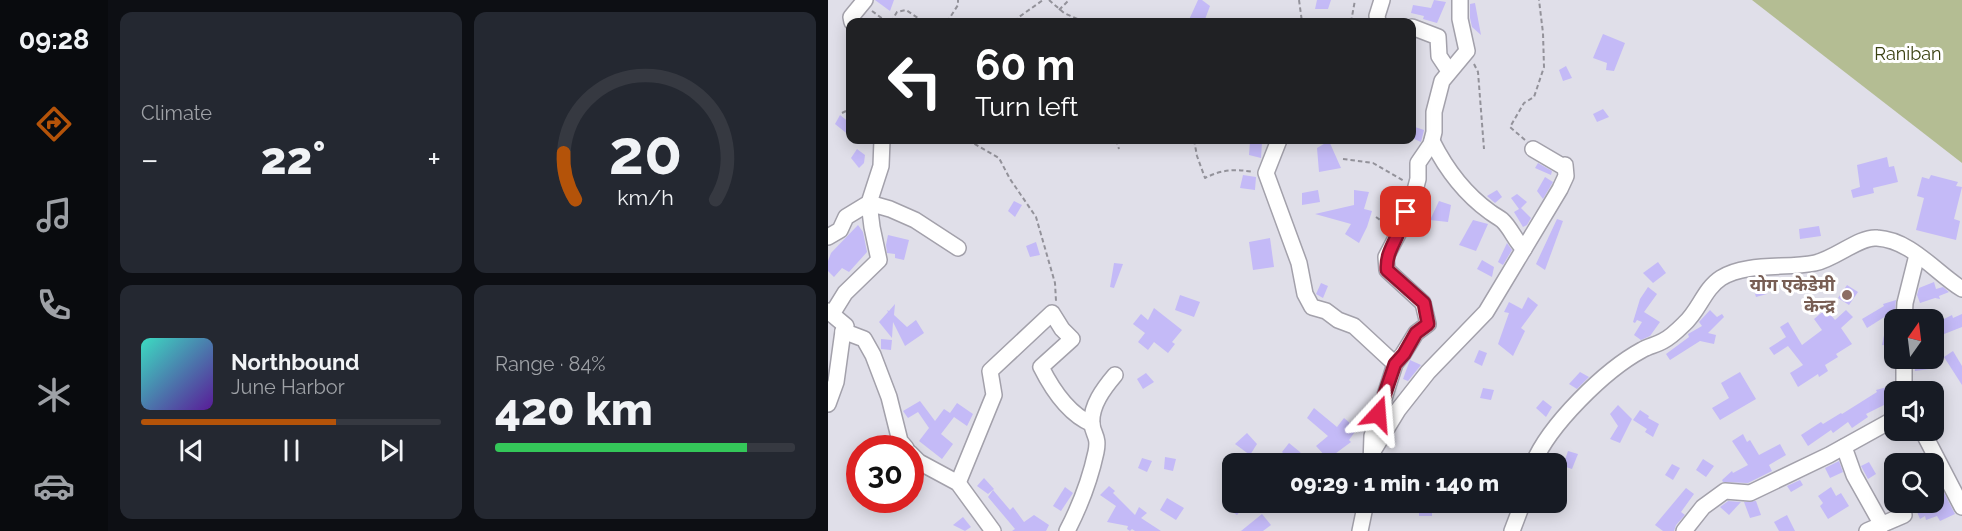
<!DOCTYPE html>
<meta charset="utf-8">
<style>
body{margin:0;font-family:Raleway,"Noto Sans Devanagari",sans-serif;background:#242831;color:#f1f3f6;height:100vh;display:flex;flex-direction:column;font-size:22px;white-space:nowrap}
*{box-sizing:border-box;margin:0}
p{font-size:20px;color:#9ea1a6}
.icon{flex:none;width:33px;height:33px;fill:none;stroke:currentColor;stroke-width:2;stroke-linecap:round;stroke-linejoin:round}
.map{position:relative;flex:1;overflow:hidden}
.details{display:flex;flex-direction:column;gap:12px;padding:12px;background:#0d0f14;width:720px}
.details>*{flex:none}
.hud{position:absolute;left:18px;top:18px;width:570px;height:126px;border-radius:12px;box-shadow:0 3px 15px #0003;background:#202124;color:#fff;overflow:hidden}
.needle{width:39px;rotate:14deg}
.tools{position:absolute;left:1056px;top:309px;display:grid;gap:12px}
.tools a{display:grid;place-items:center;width:60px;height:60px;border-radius:12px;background:#171b24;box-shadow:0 3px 15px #0003;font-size:30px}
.speed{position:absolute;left:18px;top:435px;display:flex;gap:12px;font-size:30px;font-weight:700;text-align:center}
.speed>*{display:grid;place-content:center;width:78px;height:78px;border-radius:50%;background:#171b24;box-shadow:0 3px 15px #0003;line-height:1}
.speed .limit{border:9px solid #d22;background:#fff;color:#111}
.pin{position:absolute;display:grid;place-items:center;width:51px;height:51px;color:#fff;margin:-26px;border-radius:12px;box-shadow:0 3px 9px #0006}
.me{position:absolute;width:66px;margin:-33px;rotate:19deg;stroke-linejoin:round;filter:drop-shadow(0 0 4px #0008)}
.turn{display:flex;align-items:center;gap:21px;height:126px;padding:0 30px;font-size:27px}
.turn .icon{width:78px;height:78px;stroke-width:2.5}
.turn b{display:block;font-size:42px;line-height:51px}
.big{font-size:45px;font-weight:800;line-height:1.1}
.details .tile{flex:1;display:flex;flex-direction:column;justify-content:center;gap:9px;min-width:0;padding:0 21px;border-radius:12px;background:#242831}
.details .dial{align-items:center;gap:0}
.dial svg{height:156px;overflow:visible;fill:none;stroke:#363941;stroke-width:7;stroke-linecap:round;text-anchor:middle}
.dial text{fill:#f1f3f6;stroke:none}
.song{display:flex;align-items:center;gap:18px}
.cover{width:72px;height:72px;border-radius:9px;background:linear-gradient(135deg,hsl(170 70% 55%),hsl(270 70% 35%))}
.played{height:6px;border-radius:3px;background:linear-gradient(90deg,#b45309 65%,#363941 65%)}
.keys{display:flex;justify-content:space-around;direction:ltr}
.heat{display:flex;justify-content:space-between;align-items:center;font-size:33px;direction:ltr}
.charge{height:9px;border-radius:4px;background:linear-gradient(90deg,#34c759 84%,#363941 0)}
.details .tiles{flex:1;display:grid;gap:12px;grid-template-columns:repeat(2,1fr)}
.trip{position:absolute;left:394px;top:453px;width:345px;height:60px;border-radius:12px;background:#171b24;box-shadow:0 3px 15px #0003;font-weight:800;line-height:60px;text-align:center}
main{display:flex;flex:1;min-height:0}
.dock{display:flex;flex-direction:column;width:108px;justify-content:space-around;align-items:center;background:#090b0e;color:#9ea1a6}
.dock .icon{width:42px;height:42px}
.dock .active{color:#b45309}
.dock b{font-size:27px;color:#f1f3f6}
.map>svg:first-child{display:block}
</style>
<main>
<nav class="dock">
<b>09:28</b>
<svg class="icon active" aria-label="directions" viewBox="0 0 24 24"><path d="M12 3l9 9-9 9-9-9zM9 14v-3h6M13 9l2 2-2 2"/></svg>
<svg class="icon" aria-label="music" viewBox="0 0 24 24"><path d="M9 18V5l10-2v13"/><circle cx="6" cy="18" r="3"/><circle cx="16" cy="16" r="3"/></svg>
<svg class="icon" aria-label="phone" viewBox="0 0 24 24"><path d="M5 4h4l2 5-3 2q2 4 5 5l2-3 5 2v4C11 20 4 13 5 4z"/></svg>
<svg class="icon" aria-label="climate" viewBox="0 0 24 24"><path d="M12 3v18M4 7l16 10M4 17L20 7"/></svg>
<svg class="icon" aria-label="car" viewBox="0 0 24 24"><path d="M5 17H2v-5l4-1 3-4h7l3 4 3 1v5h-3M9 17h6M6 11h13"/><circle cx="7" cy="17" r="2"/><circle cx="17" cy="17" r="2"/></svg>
</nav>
<section class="details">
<div class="tiles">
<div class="tile"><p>Climate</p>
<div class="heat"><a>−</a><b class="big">22°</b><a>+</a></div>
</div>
<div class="tile dial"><svg viewBox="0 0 100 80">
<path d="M14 69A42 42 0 1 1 86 69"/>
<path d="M14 69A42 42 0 0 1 8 45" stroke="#b45309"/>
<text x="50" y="56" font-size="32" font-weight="700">20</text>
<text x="50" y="72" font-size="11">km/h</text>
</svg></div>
<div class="tile">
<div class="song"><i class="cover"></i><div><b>Northbound</b><p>June Harbor</p></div></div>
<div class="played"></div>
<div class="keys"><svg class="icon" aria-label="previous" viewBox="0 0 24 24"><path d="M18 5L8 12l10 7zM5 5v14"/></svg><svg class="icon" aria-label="pause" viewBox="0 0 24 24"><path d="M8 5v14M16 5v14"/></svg><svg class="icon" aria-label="next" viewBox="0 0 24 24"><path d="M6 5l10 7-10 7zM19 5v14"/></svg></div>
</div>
<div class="tile"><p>Range · 84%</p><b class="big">420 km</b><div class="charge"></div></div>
</div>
</section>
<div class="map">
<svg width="1134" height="531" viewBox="0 0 1134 531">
<rect width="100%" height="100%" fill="#e0dfe9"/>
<path fill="#b4bd93" d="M924 0H1134V163Z"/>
<g fill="#c4baf7">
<path d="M47 0H66L62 11Z"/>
<path d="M370 0H374L382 6 376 22H360Z"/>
<path d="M489 0H503L500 9H487Z"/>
<path d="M606 0 618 2 609 23 595 19 596 16 583 13 585 5 603 8Z"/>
<path d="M647 3 653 35 644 27 642 18V4Z"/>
<path d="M775 34 797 43 786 71 778 70 779 63 765 58Z"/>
<path d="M738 66 744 78 735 81 731 70Z"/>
<path d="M775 109 781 117 769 122 765 114Z"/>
<path d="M12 115 22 123V136L7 124Z"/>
<path d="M584 126 596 130 593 142 584 138Z"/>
<path d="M422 141 434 142 433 158 421 155Z"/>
<path d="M501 141 513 168 491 172 489 148Z"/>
<path d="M29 149 37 155 36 163 31 168 23 158Z"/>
<path d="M1059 157 1061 167 1066 166 1070 182 1045 188 1046 193 1025 198 1023 190 1032 187 1029 165Z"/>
<path d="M710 163 724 171 723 175 707 168Z"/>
<path d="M415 175 428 177 427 190 412 188Z"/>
<path d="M1103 175 1130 182 1128 186 1134 187 1126 219 1132 221 1128 240 1088 230 1096 198 1089 196 1094 177 1101 179Z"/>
<path d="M717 177 725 182 715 199 709 191Z"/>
<path d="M490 190 492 202 474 205V193Z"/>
<path d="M526 190 541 192 536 209 544 211 539 227 531 243 517 234 523 224 487 214 526 205Z"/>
<path d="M669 190 674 197 667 203 659 196Z"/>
<path d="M689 194 699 202 692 209 693 208 703 218 699 225 695 227 686 212 691 209 683 198Z"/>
<path d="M186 201 194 205 187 217 180 211Z"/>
<path d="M611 201 623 205 620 222 602 220Z"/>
<path d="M591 213 601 221 589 233 581 231Z"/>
<path d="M729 219 735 221 717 270 708 264Z"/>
<path d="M645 220 660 224 648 251 631 245Z"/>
<path d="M30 225 35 232 39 252 21 272 14 268 6 277 0 271V261L3 253Z"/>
<path d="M991 226 993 236 972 239 971 229Z"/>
<path d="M60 235 81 240 76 260 67 258V254L59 253 58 245Z"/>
<path d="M442 238 446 267 425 270 421 242Z"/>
<path d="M208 242 212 255 202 257 198 246Z"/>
<path d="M679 243 684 250 675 265 670 262Z"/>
<path d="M654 260 666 267 664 277 649 269Z"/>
<path d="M830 262 838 273 825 283 815 273Z"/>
<path d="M286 263 295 264 286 288 282 287Z"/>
<path d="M934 277 939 294 928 297 922 278Z"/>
<path d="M1106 282 1108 289 1115 287 1121 292 1111 296 1112 299 1107 298 1092 303 1089 295 1091 288Z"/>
<path d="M493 283 500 286 495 298 488 294Z"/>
<path d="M1019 285 1030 292 1021 305 1010 298Z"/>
<path d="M820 287 829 294 816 312 832 322 822 336 813 340 806 335 814 322 809 320 807 323 805 322 812 299Z"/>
<path d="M352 295 372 302 366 317 347 310Z"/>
<path d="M700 297 710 305 693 328 697 331 685 356 670 344 681 313 676 312 681 302 694 309Z"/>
<path d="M1068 300 1066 319 1057 322 1058 316 1039 328 1034 319 1056 306 1055 304Z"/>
<path d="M67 304 66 315 79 327 88 320 96 333 77 346 65 322 64 338 51 322 60 312 59 310 61 311Z"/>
<path d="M326 308 354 330 344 342 347 344 340 353 326 342 320 350 310 342 317 333 305 324 313 314 320 320Z"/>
<path d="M998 309 1007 320 1018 310 1025 317 1013 328 1024 344 1008 354 1010 357 997 365 1000 371 991 377 990 374 970 387 962 373 975 365 960 346 946 355 941 348 958 337 952 327 960 322 974 345 994 330 986 319Z"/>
<path d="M882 310 889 317 894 314 896 317 880 333 888 335 886 344 872 341 842 360 838 354 861 337 860 334 874 326 871 322Z"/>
<path d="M1134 314V327L1106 338V324L1124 315 1125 318Z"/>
<path d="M1056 335 1066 336V346L1054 345Z"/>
<path d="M53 339 64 340 63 350 53 349Z"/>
<path d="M651 350 659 353 654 366 646 362Z"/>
<path d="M1125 351 1134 366V385L1116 357Z"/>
<path d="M1107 359 1109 368 1087 371 1086 363Z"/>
<path d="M582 360 593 365 580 381 575 379Z"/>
<path d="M752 372 761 377 749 389 741 384Z"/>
<path d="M912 372 928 399 892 420 884 408 901 398 893 383Z"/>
<path d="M318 373 326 382 315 389 309 379Z"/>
<path d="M1066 385V400L1038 414 1040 417 1024 428 1020 422 1005 433 1003 430 980 446 973 435 993 422 995 424 1013 413 1014 414 1049 392 1048 390Z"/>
<path d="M655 388 666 390 663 400 652 398Z"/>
<path d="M715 400 724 407 718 417 708 408Z"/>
<path d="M92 401 107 421 116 409 122 413 129 403 145 414 139 426 126 417 113 434 125 444 114 459 91 441 101 428 90 412 80 418 75 411Z"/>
<path d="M790 405 804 419 792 443 782 439 790 426 782 414Z"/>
<path d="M486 408 509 427 516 418 529 429 521 440 523 442 500 459 488 446 500 436 479 418Z"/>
<path d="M812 410 821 416 820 418 831 424 825 437 817 432 819 429 805 420Z"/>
<path d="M419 433 429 444 422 455 407 444Z"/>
<path d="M915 434 919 442 922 440 931 455 952 444 958 455 941 465 944 471 920 483 895 482 894 480 904 471 905 473 920 465 904 441Z"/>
<path d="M461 443 472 452 481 464H467L454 452Z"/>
<path d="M740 451 750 454 744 469 735 466Z"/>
<path d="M337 457 348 459 345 471 336 469Z"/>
<path d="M314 458 324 461 319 472 310 468Z"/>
<path d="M875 459 886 466 878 477 868 470Z"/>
<path d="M1011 461 1015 472 1002 478 997 468Z"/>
<path d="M1041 462 1048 474 1040 479 1033 466Z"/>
<path d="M844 464 852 468 845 480 837 475Z"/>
<path d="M1106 473 1127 514 1112 521 1109 516 1098 520 1097 516 1092 519 1085 502H1106Z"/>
<path d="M156 478 166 489 160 494 149 486Z"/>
<path d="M972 480 975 485 963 492 959 486Z"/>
<path d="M281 486 287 491 285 493 307 515 311 507 319 513 313 518 333 531H307L304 529 302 531 299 529 300 526 279 522 288 506 272 495Z"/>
<path d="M237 487 245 493 233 511 225 506Z"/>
<path d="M1003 487 1008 496 1013 493 1021 506 1000 519 992 506 995 503 990 496Z"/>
<path d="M858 488 866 494 853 512 857 515 848 525 846 531H835L827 525Z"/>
<path d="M165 490 182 510 185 507 196 522 206 515 221 525 218 531H184L187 529 160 497Z"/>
<path d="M339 498 356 508 348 520 332 510Z"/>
<path d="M900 501 913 502 901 515 892 507Z"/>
<path d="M928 501 933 515 922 518 916 502Z"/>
<path d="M408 502H419L409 515 402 510Z"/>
<rect x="591" y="502" width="13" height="14"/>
<path d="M434 514 443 525 435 531H413Z"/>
<path d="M959 515 967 531H951L946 522Z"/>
<path d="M135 517 143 527 137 531 125 525Z"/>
</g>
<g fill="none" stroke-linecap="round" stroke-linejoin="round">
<defs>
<g id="minor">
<path d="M24 22 23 17 37 0"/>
<path d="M550 22 549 16 554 0"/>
<path d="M584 27 610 37 611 56 621 71"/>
<path d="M451 140 438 173 471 263 477 294 484 307 498 311 510 320 526 326 567 364"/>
<path d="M604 141C618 169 637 194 662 212 666 215 670 217 674 220 683 228 687 241 696 249"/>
<path d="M0 237 12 230 18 217 41 203 53 166 54 140"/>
<path d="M0 311 18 326 15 331 36 339 45 355 61 397 72 441 78 448"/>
<path d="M4 314 17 293 51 260 44 227 41 203 62 209 87 220 130 248"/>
<path d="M1076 320 1077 303 1089 255"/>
<path d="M1076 358V392"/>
<path d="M0 404 8 382 15 331"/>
<path d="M1094 430 1134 507"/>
<path d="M1016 447 1026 475 1054 525"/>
<path d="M545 451 570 410 600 372 658 312 732 189 738 176 737 165 734 166 705 149"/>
<path d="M82 453 91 462 130 483 165 531"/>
<path d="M543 464 544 436 567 364 575 354 588 333 600 324 595 303 559 270 558 257 571 232 574 218 585 198 590 179V163L603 144 606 132V112L614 81 639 51 632 19V0"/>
<path d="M705 464C721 425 777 370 814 350 821 346 828 345 835 341 843 337 850 330 856 324 871 311 876 289 893 278 918 262 958 269 987 263 1007 259 1032 236 1049 238 1083 240 1107 272 1134 289"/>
<path d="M130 483 166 395 162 371 224 313 234 329 244 339 213 367C224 389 240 414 264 424"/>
<path d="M239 531C252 506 262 480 268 452 271 437 266 436 264 425 262 406 276 388 287 375"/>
<path d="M532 531 538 502"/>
<path d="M684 531 695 502"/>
<path d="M856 531 875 507 897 491 922 493 1001 455 1066 419"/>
<path d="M1039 531 1076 515"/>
</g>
</defs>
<use href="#minor" stroke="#a3a1ab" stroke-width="18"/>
<g stroke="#93929a" stroke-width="2" stroke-dasharray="4.5 3" stroke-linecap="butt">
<path d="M221 0 236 13 256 22"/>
<path d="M471 0 474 22"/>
<path d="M231 10 241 0"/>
<path d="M44 11 59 22"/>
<path d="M63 22 69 12 78 10 96 22"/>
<path d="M119 22 130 5V0"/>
<path d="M187 22 191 17 215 0"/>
<path d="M523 22 527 0"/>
<path d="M646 64 650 72 656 149"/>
<path d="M14 113 22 109"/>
<path d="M140 140 171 158 182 179 208 217 227 283 228 301"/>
<path d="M288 140 291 149"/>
<path d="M366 140 369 156 377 178C395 169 407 169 426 172"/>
<path d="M697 140 682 127 696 103 706 97 716 67 715 33 711 0"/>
<path d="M515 159 545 163 576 181"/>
<path d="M548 217 558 224"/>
</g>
<use href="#minor" stroke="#fff" stroke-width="15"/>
</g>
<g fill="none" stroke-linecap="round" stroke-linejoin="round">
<defs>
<path id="route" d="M550 414 567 364 576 354 588 333 600 324 596 303 559 270C558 254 565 246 571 231 574 225 574 219 578 212"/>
</defs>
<use href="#route" stroke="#92132f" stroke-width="15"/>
<use href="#route" stroke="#e11d48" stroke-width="10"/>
</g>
<circle fill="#8d6e63" stroke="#fff" stroke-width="2" cx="1019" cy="295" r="6"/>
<g text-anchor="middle" stroke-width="6" stroke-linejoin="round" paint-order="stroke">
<g font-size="18" fill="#3a4111" stroke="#fff">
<text x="1080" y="60">Raniban</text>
</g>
<g font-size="18" font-weight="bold" fill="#785e54" stroke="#fff" text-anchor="end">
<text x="1007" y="291">योग एकेडेमी<tspan x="1007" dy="21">केन्द्र</tspan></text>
</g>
</g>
</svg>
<div class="tools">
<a><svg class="needle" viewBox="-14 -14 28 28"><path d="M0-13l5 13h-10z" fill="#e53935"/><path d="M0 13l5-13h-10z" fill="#9ea1a6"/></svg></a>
<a><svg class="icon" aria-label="sound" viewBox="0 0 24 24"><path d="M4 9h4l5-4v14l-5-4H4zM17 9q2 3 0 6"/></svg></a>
<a><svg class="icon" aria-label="search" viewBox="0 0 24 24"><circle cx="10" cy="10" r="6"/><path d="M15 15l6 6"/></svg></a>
</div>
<div class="speed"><div class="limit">30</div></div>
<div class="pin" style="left:578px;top:212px;background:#d93025"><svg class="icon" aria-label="arrive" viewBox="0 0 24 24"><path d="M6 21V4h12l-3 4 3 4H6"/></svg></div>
<svg class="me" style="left:550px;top:414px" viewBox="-20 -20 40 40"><path d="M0-17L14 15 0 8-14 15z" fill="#e11d48" stroke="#fff" stroke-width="4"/></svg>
<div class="trip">09:29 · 1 min · 140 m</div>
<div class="hud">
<div class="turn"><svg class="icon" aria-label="left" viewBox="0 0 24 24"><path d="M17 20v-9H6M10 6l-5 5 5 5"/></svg><div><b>60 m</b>Turn left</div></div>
</div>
</div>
</main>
